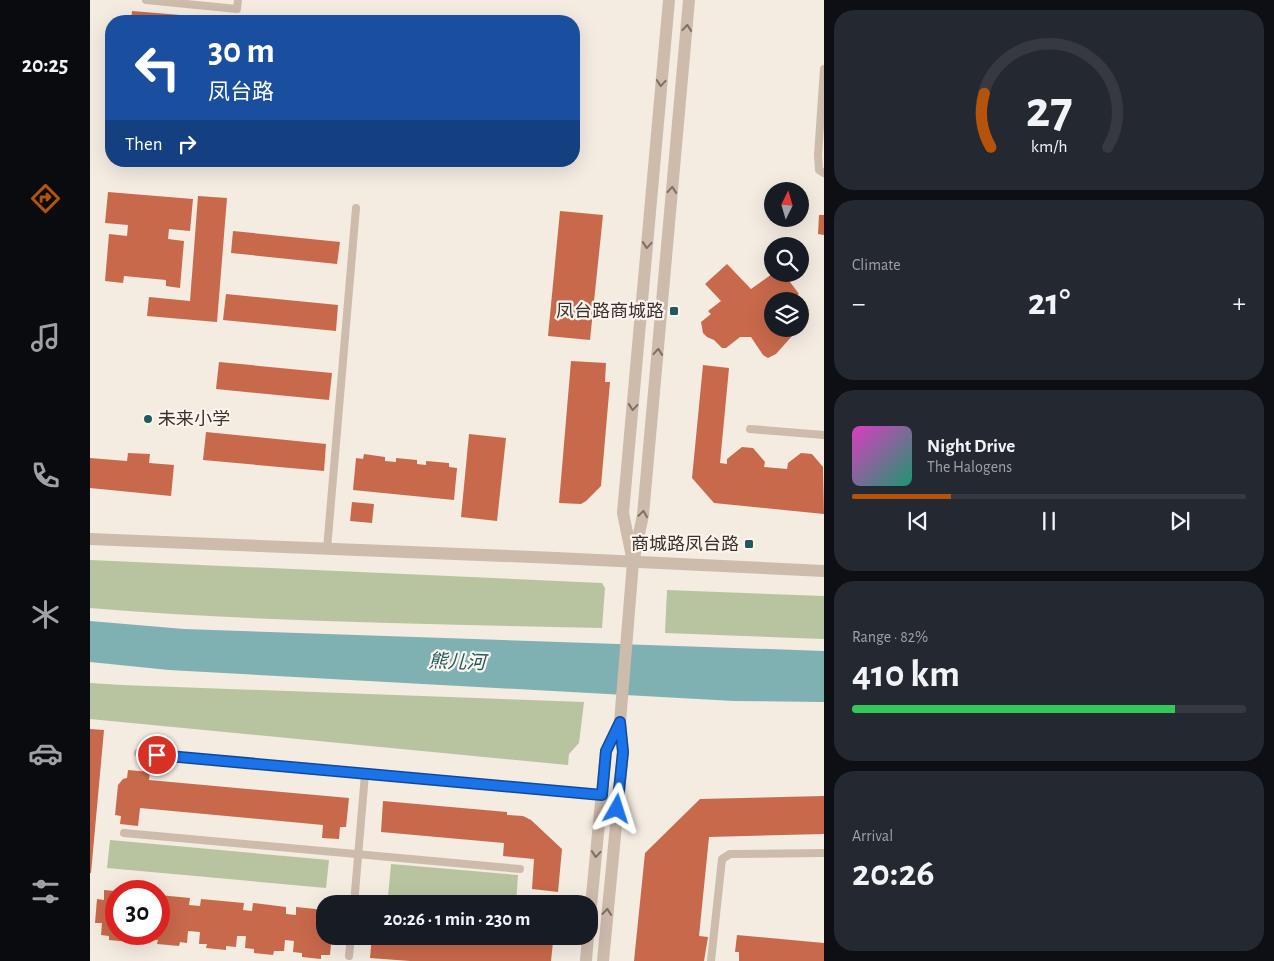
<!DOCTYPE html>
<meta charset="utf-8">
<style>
body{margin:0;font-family:"Alegreya Sans","Noto Sans SC",sans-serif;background:#242831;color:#f1f3f6;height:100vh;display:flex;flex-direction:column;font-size:19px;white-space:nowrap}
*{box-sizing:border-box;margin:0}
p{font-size:16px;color:#9ea1a6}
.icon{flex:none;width:28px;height:28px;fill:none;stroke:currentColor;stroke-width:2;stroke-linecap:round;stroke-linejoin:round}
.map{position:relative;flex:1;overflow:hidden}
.drawer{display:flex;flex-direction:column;gap:10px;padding:10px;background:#0d0f14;width:450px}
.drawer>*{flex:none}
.guide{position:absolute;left:15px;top:15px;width:475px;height:152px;border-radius:20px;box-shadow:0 5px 20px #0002;background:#1a4fa0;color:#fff;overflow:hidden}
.needle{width:32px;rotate:5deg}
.tools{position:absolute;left:674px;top:182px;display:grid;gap:10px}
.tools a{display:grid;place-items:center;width:45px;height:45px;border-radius:50%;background:#171b24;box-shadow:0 5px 20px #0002;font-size:25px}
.speed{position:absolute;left:15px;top:880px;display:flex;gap:10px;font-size:25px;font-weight:700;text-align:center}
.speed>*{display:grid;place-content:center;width:65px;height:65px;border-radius:50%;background:#171b24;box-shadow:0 5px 20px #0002;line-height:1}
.speed .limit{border:8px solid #d22;background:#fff;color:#111}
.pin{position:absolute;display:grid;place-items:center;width:42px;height:42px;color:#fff;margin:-21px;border:2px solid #fff;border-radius:50%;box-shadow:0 1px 5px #0007}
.me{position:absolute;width:55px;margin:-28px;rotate:6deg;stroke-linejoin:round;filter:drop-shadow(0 0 4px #0008)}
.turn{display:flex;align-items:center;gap:18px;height:105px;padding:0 20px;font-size:22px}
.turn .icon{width:65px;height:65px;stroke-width:2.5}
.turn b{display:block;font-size:35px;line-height:42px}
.then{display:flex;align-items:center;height:48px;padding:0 20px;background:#0003;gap:10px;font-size:19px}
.big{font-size:38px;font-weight:700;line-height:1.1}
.drawer .card{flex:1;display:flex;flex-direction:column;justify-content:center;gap:8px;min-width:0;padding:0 18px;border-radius:20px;background:#242831}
.drawer .dial{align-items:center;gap:0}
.dial svg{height:130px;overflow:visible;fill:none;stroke:#363941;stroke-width:7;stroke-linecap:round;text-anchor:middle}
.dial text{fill:#f1f3f6;stroke:none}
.song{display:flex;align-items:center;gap:15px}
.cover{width:60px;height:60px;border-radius:8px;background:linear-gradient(135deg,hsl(310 70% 55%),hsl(160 70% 35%))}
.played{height:5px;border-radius:2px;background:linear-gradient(90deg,#b45309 25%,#363941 25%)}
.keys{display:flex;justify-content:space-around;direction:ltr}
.heat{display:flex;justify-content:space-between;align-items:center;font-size:28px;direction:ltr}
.charge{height:8px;border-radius:4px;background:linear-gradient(90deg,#34c759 82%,#363941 0)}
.trip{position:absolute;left:226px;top:895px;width:282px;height:50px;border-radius:20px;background:#171b24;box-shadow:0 5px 20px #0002;font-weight:700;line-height:50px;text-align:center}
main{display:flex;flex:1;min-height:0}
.tabs{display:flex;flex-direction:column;width:90px;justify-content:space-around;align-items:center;background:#090b0e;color:#9ea1a6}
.tabs .icon{width:35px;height:35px}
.tabs .current{color:#b45309}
.tabs b{font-size:22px;color:#f1f3f6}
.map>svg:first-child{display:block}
</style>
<main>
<nav class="tabs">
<b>20:25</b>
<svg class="icon current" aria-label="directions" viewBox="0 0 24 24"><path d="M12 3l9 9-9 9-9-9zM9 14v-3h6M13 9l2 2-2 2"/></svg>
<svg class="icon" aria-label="music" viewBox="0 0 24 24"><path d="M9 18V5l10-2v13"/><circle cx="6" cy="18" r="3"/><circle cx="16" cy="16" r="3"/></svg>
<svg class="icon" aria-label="phone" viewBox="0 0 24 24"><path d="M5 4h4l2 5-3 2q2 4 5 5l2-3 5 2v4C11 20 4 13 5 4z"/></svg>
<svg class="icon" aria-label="climate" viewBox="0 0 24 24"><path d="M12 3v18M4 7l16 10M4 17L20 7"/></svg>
<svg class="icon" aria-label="car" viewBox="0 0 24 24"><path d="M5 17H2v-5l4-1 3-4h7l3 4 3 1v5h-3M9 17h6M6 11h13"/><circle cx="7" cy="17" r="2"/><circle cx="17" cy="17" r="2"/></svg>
<svg class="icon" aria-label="filters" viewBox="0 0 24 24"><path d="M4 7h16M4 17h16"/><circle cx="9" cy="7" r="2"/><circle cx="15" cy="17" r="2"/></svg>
</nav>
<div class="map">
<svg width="734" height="961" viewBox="0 0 734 961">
<rect width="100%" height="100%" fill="#f4ebe1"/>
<g fill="#b8c4a0">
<path d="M0 560 512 583 515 588 512 628C341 624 170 622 0 608Z"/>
<path d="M577 590 734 596V639L575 633Z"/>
<path d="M0 683 32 685 494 702 489 743 479 754 478 765 0 719Z"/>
<path d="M20 840 239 860 236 888 17 868Z"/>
<path d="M301 864 428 875 426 904H369L298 897Z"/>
</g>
<path fill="#7fb0b2" d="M0 621 94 629 734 651V702L644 701 79 670 0 662Z"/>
<g fill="#c8694b">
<path d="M42 11 127 18 126 21H41Z"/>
<path d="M18 192 103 199 100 231 79 229 78 239 94 241 90 288 76 286V280L34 276 33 283 15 281 19 234 37 236 38 225 15 223Z"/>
<path d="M108 196 137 198 127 322 57 316 59 297 100 301Z"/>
<path d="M470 211 513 215 500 340 458 336Z"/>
<path d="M729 215H734V235L728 234Z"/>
<path d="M143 231 250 242 247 264 141 253Z"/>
<path d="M637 264 661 289 682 274H694L709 294 698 301H682V329H700L702 331V336L686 354 678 358 673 355 661 337H650L636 348H632L624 340 617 337 613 333 611 322 621 314 618 311 631 301 615 284Z"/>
<path d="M136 294 248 305 246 331 133 320Z"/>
<path d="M481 361 516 363 515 382H520L511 486 496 501 491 504 469 503Z"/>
<path d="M129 362 242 373 239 400 126 389Z"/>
<path d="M613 365 639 368 630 463 637 464V459L652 447 663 448 675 462 674 467 697 469 698 463 711 453 722 454 733 467 734 514 624 503 602 478Z"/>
<path d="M116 432 236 444 234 471 113 460Z"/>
<path d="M379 434 416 438 407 521 371 517Z"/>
<path d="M38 453 60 454 59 463 84 465 81 496 0 488V458L37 461Z"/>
<path d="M274 454 295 457V461L306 462V458L327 460V464L336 465V461L359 463V467L367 468 364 500 263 490 266 458 273 459Z"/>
<path d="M262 502 284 504 282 523 260 521Z"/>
<path d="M0 729 14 730 1 873H0Z"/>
<path d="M38 770 60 772 59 780 259 798 256 827H250L249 839 232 838 233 825 50 808 48 826 30 824 31 816 25 815 28 785 33 779 37 778Z"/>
<path d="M734 796V834L619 837 609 936 618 937 614 961H544L555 853 610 799Z"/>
<path d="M293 801 417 812V815L433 816 441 820 472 849 468 892 442 889 444 859 413 856 414 843 291 832Z"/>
<path d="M14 890 26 891V934H50V938H40V942L19 940V936L11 935 12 923H5L7 899 14 900Z"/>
<path d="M69 895 100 898 99 905 110 906 111 899 154 903 153 910 162 911 163 903 196 907V914L206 915V907L235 910V936H248L247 945 241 944 240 955H231V959L212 957V953L203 952 204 941 195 940 194 951H184L183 955 164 953V949L155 948 156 936H147L146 947 136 946V950L116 948 117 944H109L110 932 98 931 97 943 90 942 89 946 67 944 68 940 59 939 60 934H69Z"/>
<path d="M647 935 734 943V961H649V952H645Z"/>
<path d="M282 936H397L463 942 461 961H320L280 958Z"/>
</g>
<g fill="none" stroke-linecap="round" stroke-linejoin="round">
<g stroke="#cdbbac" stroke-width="8">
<path d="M56 0 147 9 148 0"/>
<path d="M734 69 728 155 729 170 734 173"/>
<path d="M660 429 734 435"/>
<path d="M237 549 266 208"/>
<path d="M48 753 512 795"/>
<path d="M34 833 430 869"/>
<path d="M264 904 275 774"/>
<path d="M259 956 261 936"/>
<path d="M621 961 632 859 640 854 734 853"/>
</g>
<g stroke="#cdbbac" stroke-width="12">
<path d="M0 539 466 558 734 571"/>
<path d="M542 557 533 513 579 0"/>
<path d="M500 916 516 751 530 722"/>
<path d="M496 961 498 936"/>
<path d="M513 961 533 752 530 722 543 562 553 515 599 0"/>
</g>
</g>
<defs><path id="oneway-chevron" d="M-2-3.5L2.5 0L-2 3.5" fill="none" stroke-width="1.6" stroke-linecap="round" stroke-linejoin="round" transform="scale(1.25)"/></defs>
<g stroke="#7d6f65">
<use href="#oneway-chevron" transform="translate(597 28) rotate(-85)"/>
<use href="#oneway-chevron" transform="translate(571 83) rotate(95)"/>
<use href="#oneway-chevron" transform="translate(582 190) rotate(-85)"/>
<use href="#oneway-chevron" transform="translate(557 245) rotate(95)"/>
<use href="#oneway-chevron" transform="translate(568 352) rotate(-85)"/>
<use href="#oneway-chevron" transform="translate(543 407) rotate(95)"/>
<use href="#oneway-chevron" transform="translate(553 514) rotate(-82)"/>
<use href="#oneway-chevron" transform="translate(506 854) rotate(95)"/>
<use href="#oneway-chevron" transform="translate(517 912) rotate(-84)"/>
</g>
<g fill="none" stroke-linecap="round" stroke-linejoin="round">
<defs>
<path id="route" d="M67 755 512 795 516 751 530 722 533 752 527 809"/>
</defs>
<use href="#route" stroke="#114b97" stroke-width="12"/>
<use href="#route" stroke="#1a73e8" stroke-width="9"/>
</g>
<g fill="#1f5a5e" stroke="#fbf5ee" stroke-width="2">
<rect x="579" y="306" width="10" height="10" rx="2.5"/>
<circle cx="58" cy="419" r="5"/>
<rect x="654" y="539" width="10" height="10" rx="2.5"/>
</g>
<g text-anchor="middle" stroke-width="4.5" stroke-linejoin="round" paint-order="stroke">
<g font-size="18" fill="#3b302b" stroke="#fbf5ee" text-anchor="end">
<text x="574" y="317">凤台路商城路</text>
<text x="68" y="425" text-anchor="start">未来小学</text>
<text x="649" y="550">商城路凤台路</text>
</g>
<g font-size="19" font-style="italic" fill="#1f5a5e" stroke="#fbf5ee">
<text transform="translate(367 661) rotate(2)" y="7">熊儿河</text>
</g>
</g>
</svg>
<div class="tools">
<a><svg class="needle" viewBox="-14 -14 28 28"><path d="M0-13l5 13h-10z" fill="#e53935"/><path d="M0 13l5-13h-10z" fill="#9ea1a6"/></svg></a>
<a><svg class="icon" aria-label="search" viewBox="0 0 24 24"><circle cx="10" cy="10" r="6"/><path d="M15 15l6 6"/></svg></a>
<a><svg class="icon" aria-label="layers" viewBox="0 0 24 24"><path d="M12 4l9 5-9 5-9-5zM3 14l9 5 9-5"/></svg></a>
</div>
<div class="speed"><div class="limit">30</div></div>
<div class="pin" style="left:67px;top:755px;background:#d93025"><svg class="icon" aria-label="arrive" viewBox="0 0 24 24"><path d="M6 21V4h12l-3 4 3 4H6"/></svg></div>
<svg class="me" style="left:527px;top:809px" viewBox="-20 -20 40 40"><path d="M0-17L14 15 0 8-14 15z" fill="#1a73e8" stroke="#fff" stroke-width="4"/></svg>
<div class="trip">20:26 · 1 min · 230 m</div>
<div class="guide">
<div class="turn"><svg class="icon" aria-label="left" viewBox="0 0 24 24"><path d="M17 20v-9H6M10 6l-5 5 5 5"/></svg><div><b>30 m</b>凤台路</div></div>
<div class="then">Then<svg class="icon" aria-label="right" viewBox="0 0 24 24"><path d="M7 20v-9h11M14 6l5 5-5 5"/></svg></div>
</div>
</div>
<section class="drawer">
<div class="card dial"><svg viewBox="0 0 100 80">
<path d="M14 69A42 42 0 1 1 86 69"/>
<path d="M14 69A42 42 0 0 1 10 36" stroke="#b45309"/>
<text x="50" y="56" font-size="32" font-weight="700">27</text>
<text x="50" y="72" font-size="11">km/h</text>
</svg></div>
<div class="card"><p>Climate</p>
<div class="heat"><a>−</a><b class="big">21°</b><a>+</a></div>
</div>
<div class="card">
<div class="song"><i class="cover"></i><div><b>Night Drive</b><p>The Halogens</p></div></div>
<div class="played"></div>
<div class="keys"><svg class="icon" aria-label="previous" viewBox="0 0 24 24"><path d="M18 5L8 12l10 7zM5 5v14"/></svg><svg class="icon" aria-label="pause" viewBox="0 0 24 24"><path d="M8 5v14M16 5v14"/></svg><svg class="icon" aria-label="next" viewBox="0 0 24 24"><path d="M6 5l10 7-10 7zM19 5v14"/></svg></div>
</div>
<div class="card"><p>Range · 82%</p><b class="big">410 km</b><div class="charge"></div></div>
<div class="card"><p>Arrival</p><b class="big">20:26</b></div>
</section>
</main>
